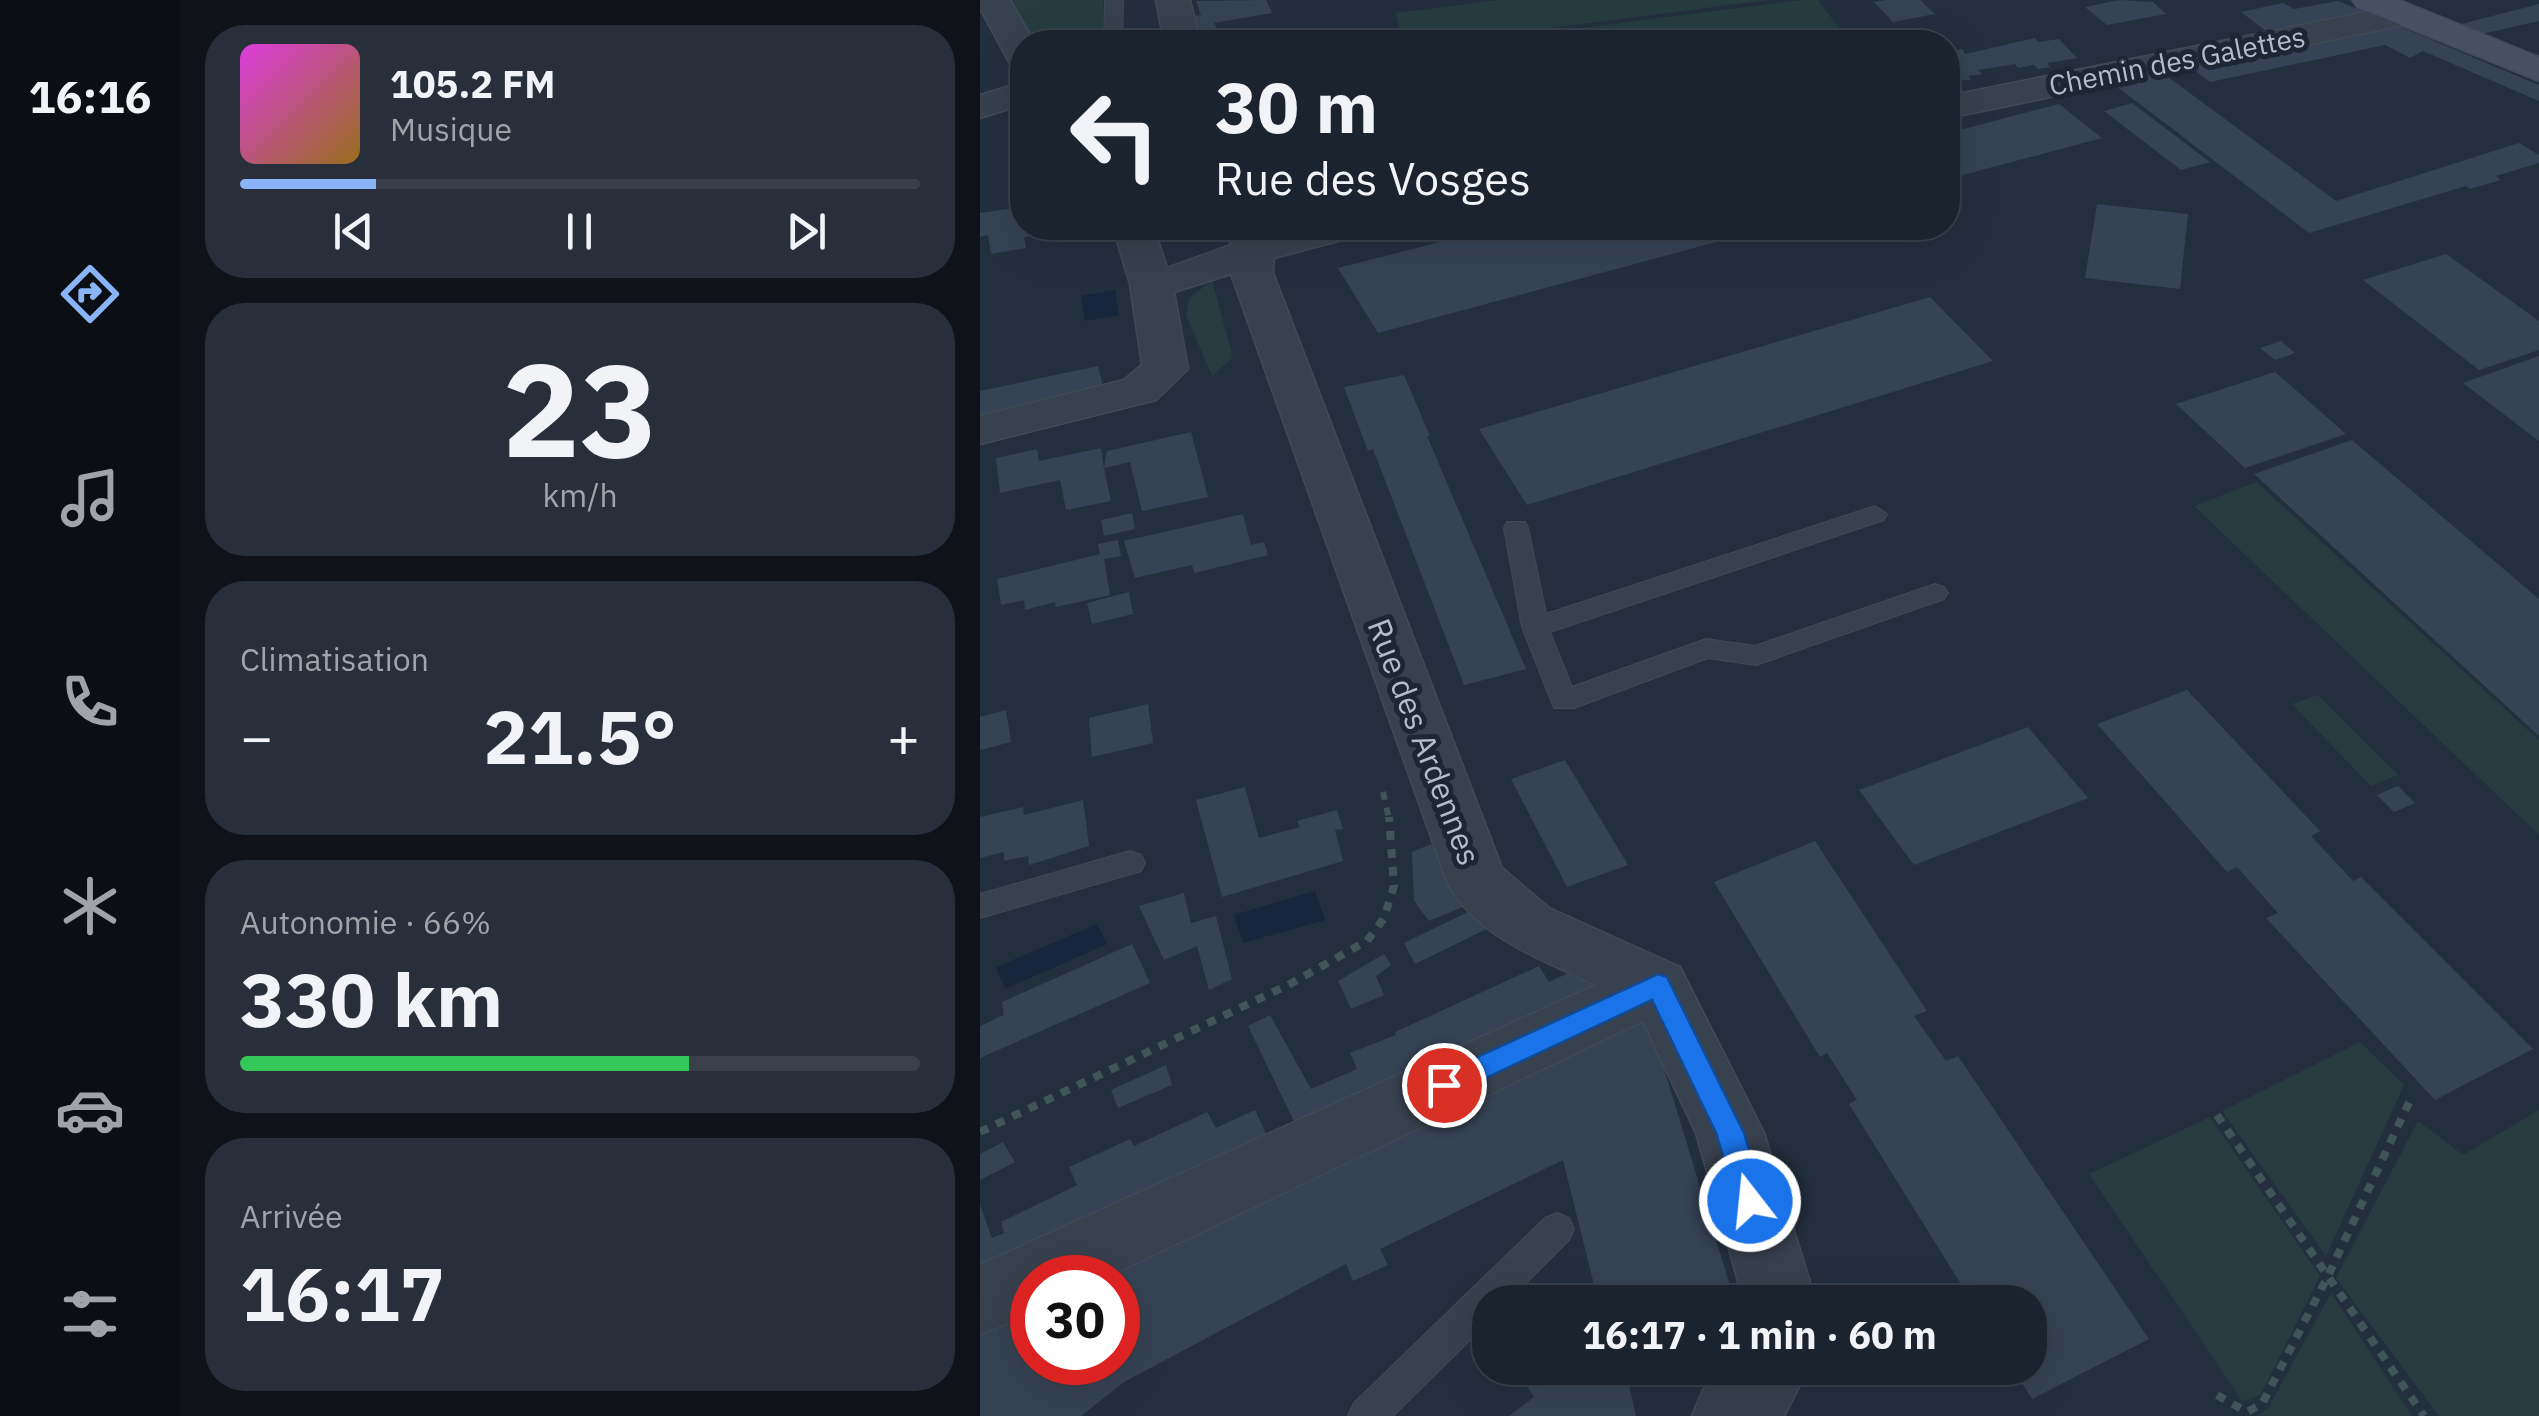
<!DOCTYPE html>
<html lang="fr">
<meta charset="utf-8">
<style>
body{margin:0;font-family:"IBM Plex Sans",sans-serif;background:#282f3a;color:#f1f3f6;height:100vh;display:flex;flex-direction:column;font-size:38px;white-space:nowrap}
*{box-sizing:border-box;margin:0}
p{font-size:32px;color:#a0a4aa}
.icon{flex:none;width:55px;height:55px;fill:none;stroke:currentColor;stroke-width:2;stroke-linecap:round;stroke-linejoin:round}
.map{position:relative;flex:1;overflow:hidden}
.panel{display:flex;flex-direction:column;gap:25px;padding:25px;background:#0f1319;width:800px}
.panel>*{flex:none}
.top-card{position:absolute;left:30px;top:30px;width:950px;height:210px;border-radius:40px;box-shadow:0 10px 40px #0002,0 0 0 2px #39404a;background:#1b232e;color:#f1f3f6;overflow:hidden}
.speed{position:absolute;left:30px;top:1255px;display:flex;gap:20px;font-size:50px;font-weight:700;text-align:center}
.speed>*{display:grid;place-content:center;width:130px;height:130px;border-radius:50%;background:#1b232e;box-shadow:0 10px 40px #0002,0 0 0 2px #39404a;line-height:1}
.speed .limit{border:15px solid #d22;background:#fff;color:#111}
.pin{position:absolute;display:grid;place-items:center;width:85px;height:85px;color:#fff;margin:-42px;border:5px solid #fff;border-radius:50%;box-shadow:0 2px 10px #0007}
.me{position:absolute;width:110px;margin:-55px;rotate:344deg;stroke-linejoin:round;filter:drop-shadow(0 0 8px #0008)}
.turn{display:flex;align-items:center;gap:35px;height:210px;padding:0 40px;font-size:45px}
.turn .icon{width:130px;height:130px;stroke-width:2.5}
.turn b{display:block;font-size:70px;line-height:85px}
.big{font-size:75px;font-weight:700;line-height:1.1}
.panel .widget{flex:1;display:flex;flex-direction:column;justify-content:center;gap:15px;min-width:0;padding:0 35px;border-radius:40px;background:#282f3a}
.panel .dial{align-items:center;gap:0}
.dial b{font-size:130px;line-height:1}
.song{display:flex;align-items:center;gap:30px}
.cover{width:120px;height:120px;border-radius:15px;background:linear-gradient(135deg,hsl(300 70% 55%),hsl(40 70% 35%))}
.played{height:10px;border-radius:5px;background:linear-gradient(90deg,#8ab4f8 20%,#39404a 20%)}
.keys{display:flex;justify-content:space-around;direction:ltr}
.heat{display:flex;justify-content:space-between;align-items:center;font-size:55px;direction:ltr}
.charge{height:15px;border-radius:8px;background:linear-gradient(90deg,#34c759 66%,#39404a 0)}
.trip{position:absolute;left:492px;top:1285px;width:575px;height:100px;border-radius:40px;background:#1b232e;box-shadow:0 10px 40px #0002,0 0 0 2px #39404a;font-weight:700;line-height:100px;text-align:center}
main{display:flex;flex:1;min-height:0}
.dock{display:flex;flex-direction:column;width:180px;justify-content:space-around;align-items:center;background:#0b0e12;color:#a0a4aa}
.dock .icon{width:70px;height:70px}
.dock .active{color:#8ab4f8}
.dock b{font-size:45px;color:#f1f3f6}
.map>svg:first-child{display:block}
</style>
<main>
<nav class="dock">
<b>16:16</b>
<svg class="icon active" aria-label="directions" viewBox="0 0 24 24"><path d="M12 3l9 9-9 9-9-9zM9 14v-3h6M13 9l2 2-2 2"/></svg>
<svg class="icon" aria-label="music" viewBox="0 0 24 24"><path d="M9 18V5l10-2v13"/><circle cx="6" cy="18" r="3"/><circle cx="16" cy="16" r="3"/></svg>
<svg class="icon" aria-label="phone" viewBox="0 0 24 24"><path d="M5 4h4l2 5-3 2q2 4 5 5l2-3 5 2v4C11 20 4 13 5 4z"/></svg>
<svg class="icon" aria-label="climate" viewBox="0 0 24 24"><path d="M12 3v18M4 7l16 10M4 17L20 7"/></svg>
<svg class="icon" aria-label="car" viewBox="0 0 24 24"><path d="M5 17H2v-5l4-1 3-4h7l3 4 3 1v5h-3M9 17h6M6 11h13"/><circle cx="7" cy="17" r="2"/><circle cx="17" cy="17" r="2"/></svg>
<svg class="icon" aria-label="filters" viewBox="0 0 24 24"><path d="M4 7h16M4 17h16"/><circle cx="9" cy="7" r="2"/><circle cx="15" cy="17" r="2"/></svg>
</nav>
<section class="panel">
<div class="widget">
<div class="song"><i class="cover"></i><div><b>105.2 FM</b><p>Musique</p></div></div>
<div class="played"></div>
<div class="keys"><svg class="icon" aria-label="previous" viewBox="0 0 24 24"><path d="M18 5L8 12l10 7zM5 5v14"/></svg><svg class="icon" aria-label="pause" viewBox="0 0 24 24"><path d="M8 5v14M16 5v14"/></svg><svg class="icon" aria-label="next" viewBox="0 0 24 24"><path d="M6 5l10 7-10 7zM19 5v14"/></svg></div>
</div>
<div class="widget dial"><b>23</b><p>km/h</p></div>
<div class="widget"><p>Climatisation</p>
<div class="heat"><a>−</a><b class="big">21.5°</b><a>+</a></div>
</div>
<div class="widget"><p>Autonomie · 66%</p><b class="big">330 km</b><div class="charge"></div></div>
<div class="widget"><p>Arrivée</p><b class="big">16:17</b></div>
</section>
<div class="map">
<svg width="1559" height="1416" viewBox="0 0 1559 1416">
<rect width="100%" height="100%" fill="#242f3e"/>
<g fill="#263c3f">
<path d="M22 0H123V42L42 43Z"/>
<path d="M521 0H788L463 42H421L416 13Z"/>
<path d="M821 0H838L869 41 491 42Z"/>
<path d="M232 281 253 357 232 376 206 315 209 298Z"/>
<path d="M1276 482 1559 740V835L1214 506Z"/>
<path d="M1338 695 1418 775 1391 786 1312 704Z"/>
<path d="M1380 1042 1424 1085 1346 1256 1242 1111Z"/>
<path d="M1559 1110V1416H1459L1356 1278 1438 1121 1483 1155Z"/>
<path d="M1230 1117 1340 1276 1281 1394 1263 1402 1109 1174Z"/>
<path d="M1351 1293 1432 1416H1275L1287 1410Z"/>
</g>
<g fill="#17263c">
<path d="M135 290 139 315 105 321 101 296Z"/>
<path d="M335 891 345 920 263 943 254 915Z"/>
<path d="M117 924 127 944 25 989 16 967Z"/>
</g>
<g fill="#364354">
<path d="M286 0 292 13 234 23 240 35 219 39 209 17 221 15 216 1Z"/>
<path d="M906 0H940L955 14 913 22 894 2Z"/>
<path d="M1140 0 1173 2 1186 14 1127 25 1105 7Z"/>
<path d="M1358 1 1388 13 1312 33 1304 27 1286 31 1261 12 1303 3 1314 9Z"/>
<path d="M1559 4V21L1502 34 1478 25Z"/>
<path d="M1399 25 1421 27 1559 85V101L1443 51 1430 58 1405 45 1230 82 1208 65Z"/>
<path d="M1055 38 1058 42 1079 39 1097 58 1067 63 1070 67 1058 69 1054 65 1038 68 1035 64 998 70 1002 74 988 76 991 80H968V52L982 49 985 54Z"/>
<path d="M1180 71 1356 201 1539 143 1559 155V163L1516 176 1521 180 1490 189 1486 186 1329 233 1131 82Z"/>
<path d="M1152 103 1230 162 1201 170 1124 111Z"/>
<path d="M1079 104 1122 138 968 179V133Z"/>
<path d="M1117 204 1208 214 1200 289 1105 278Z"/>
<path d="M42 207V228H77V232L44 237 46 248 11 254 8 235 0 237V213Z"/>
<path d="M515 228H785V229L398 333 358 268Z"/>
<path d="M1466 254 1559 321V350L1499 370 1383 280Z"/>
<path d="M950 297 1013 361 547 505 499 429Z"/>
<path d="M1301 341 1315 353 1295 360 1280 348Z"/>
<path d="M1559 356V441L1483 383Z"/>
<path d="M118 366 123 387 0 424V391Z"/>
<path d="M1295 372 1366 434 1265 468 1196 404Z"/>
<path d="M424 375 450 436H447L546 669 484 685 393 449 388 451 364 387Z"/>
<path d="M211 432 228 497 162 511 150 462 124 468 131 501 86 510 80 480 20 493 16 458 57 449 59 461 121 448 124 468 127 451Z"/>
<path d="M1372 440 1559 599V736L1274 474Z"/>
<path d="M152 513 155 529 124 536 121 520Z"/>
<path d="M263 514 271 545 284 542 288 555 214 573 212 565 155 578 144 541Z"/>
<path d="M138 540 141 556 124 559 130 595 76 607 75 602 45 610 44 600 21 605 17 579 120 554 118 544Z"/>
<path d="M149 592 153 614 112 624 107 603Z"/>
<path d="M1207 690 1340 831 1331 836 1373 881 1381 877 1553 1049 1455 1100 1286 918 1298 913 1257 867 1247 872 1117 724Z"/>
<path d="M168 704 173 743 112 757 109 718Z"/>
<path d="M26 710 31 742 0 750V717Z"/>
<path d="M1048 727 1108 798 934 865 879 790Z"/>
<path d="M585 760 648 865 587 887 531 779Z"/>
<path d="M1418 786 1435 803 1414 812 1397 795Z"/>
<path d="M265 787 279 838 320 827 317 821 357 810 363 829 355 830 363 861 242 897 216 800Z"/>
<path d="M103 800 109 846 49 865 48 856 24 861V852L0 858V817L43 807 44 815Z"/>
<path d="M835 841 947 1011 934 1016 966 1061 978 1056 1169 1339 1052 1399 1032 1368H1050V1302H992L869 1104 877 1100 847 1053 840 1057 734 882Z"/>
<path d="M451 844 490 904 449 921 434 901 432 852Z"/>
<path d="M204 893 211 923 236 916 252 979 229 990 217 946 184 960 159 906Z"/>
<path d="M494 909 517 924 435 964 424 943Z"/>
<path d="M152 944 170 983 0 1058V1026L24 1015 22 1002Z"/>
<path d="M404 954 411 965 396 976 404 995 371 1009 358 981Z"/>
<path d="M559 966 569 982 593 971 642 988 322 1138 268 1026 290 1015 331 1089 377 1069 370 1053 416 1035 415 1032Z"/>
<path d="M665 1006 755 1302H604L616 1293 583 1160 400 1249 408 1265 373 1281 366 1264 144 1382 101 1416H0V1316L52 1292V1362H138V1278H83Z"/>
<path d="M186 1065 192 1085 138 1108 131 1090Z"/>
<path d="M275 1110 289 1140 0 1288V1205L12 1238 24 1233 21 1222 97 1185 89 1167 150 1139 154 1146 227 1112 236 1128Z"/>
<path d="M23 1142 35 1162 0 1180V1154Z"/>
<path d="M534 1368H675V1369L647 1377 656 1416H529L554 1397Z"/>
</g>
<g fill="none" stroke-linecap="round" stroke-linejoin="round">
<defs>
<g id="service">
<path d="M125 0H143L142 42H124Z"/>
<path d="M895 506 907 514 904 520 570 632 592 687 726 639 775 646 955 584 964 587 968 593 964 599 776 665 728 658 594 708H574L542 627 524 528 527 522H545L548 528 566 614Z"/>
<path d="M150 851 161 855 165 863 161 871 0 918V894Z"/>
<path d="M577 1213 589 1218 594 1229 589 1240 527 1302H510V1320L413 1416H368L374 1403 565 1218Z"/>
</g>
<g id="minor">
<path d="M0 0H30L54 42H42V65L29 62 0 8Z"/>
<path d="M176 0H210L220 42H184Z"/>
<path d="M1426 4 1438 8 1444 15 1438 22 968 118V96Z"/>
<path d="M42 82V105L0 118V95Z"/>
<path d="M133 228H174L187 268 251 245 246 228H286L289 234 313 228H379L373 237 294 258 293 273 522 868 569 908 700 967 784 1133 836 1302H764L716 1133 663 1021 125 1278H52V1312L0 1335V1265L616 985C562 960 496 937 467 882L251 274 194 292 208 369 176 400 0 444V416L144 380 162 365 150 284Z"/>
<path d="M748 1368H829L804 1416H712L723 1390Z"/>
</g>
<path id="secondary" d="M1372 0H1419L1559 57V81L1377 7Z"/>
</defs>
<use href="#service" stroke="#414a57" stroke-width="2"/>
<use href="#minor" stroke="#414a57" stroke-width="3"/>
<use href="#secondary" stroke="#414a57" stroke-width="3"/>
<path stroke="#3f5557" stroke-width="6" stroke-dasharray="8 8" stroke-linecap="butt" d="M403 792 409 819"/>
<g stroke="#3f5557" stroke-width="8" stroke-dasharray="9 9" stroke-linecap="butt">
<path d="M1237 1115 1444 1416"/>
<path d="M0 1132 308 985 387 941 404 918 414 886 409 817"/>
<path d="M1237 1395 1267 1412 1282 1404 1348 1276 1432 1096"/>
</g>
<use href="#service" fill="#38414e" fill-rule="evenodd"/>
<use href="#minor" fill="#38414e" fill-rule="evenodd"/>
<use href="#secondary" fill="#465061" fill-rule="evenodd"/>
</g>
<path fill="#1a73e8" stroke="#114b97" stroke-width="2.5" d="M678 974 687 977 764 1133 784 1201 780 1210 770 1214 760 1210 736 1133 672 1000 474 1093 464 1097 454 1093 450 1085 454 1077Z"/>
<g text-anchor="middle" stroke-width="10" stroke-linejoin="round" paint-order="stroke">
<g font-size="28" fill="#b4bcc9" stroke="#1d2633">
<text transform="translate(1197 61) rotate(-11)" y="10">Chemin des Galettes</text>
</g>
<g font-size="32" fill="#b4bcc9" stroke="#1d2633">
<text transform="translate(444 742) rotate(69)" y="11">Rue des Ardennes</text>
</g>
</g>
</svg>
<div class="speed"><div class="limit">30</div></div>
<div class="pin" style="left:464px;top:1085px;background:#d93025"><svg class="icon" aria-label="arrive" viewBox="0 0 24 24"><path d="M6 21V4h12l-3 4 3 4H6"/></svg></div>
<svg class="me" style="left:770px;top:1201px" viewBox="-20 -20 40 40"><circle r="17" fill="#1a73e8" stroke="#fff" stroke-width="3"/><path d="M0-11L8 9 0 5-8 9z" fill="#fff"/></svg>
<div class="trip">16:17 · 1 min · 60 m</div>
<div class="top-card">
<div class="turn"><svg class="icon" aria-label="left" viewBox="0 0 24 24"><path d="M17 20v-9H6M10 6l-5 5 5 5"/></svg><div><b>30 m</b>Rue des Vosges</div></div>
</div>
</div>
</main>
